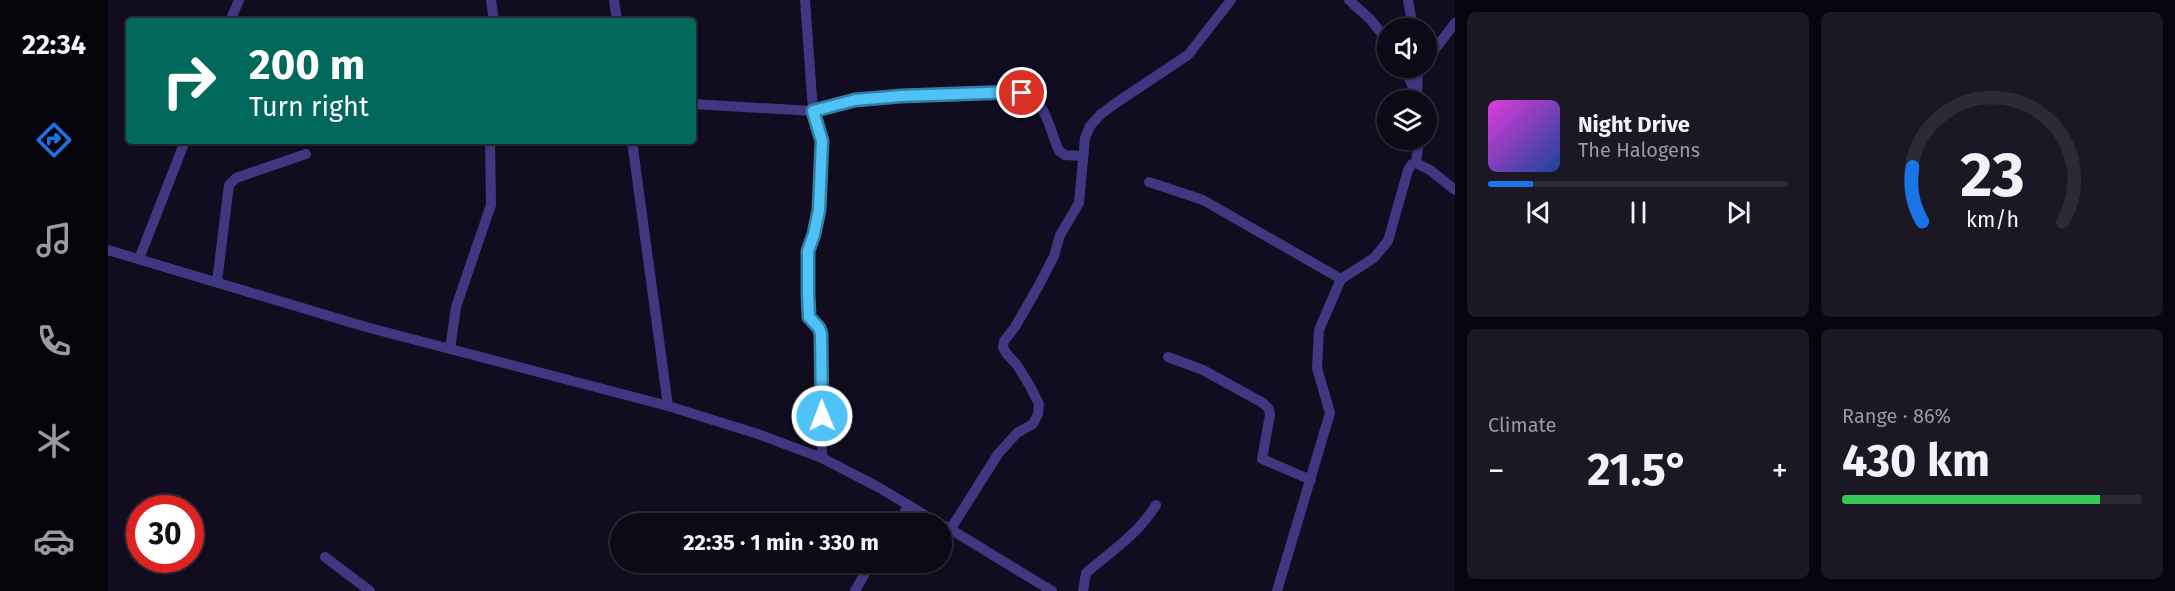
<!DOCTYPE html>
<meta charset="utf-8">
<style>
body{margin:0;font-family:"Fira Sans",sans-serif;background:#1b1724;color:#f1f3f6;height:100vh;display:flex;flex-direction:column;font-size:22px;white-space:nowrap}
*{box-sizing:border-box;margin:0}
p{font-size:20px;color:#9a9aa1}
.icon{flex:none;width:33px;height:33px;fill:none;stroke:currentColor;stroke-width:2;stroke-linecap:round;stroke-linejoin:round}
.map{position:relative;flex:1;overflow:hidden}
.drawer{display:flex;flex-direction:column;gap:12px;padding:12px;background:#07050d;width:720px}
.drawer>*{flex:none}
.top-card{position:absolute;left:18px;top:18px;width:570px;height:126px;border-radius:6px;box-shadow:0 2px 4px #0004,0 0 0 2px #2d2a36;background:#00695c;color:#fff;overflow:hidden}
.fabs{position:absolute;left:1269px;top:18px;display:grid;gap:12px}
.fabs a{display:grid;place-items:center;width:60px;height:60px;border-radius:50%;background:#0d0917;box-shadow:0 2px 4px #0004,0 0 0 2px #2d2a36;font-size:30px}
.speed{position:absolute;left:18px;top:495px;display:flex;gap:12px;font-size:30px;font-weight:700;text-align:center}
.speed>*{display:grid;place-content:center;width:78px;height:78px;border-radius:50%;background:#0d0917;box-shadow:0 2px 4px #0004,0 0 0 2px #2d2a36;line-height:1}
.speed .limit{border:9px solid #d22;background:#fff;color:#111}
.pin{position:absolute;display:grid;place-items:center;width:51px;height:51px;color:#fff;margin:-26px;border:3px solid #fff;border-radius:50%;box-shadow:0 2px 6px #0007}
.me{position:absolute;width:66px;margin:-33px;rotate:359deg;stroke-linejoin:round;filter:drop-shadow(0 0 4px #0008)}
.turn{display:flex;align-items:center;gap:21px;height:126px;padding:0 24px;font-size:27px}
.turn .icon{width:78px;height:78px;stroke-width:2.5}
.turn b{display:block;font-size:42px;line-height:51px}
.big{font-size:45px;font-weight:700;line-height:1.1}
.drawer .tile{flex:1;display:flex;flex-direction:column;justify-content:center;gap:9px;min-width:0;padding:0 21px;border-radius:9px;background:#1b1724}
.drawer .dial{align-items:center;gap:0}
.dial svg{height:156px;overflow:visible;fill:none;stroke:#2d2a36;stroke-width:7;stroke-linecap:round;text-anchor:middle}
.dial text{fill:#f1f3f6;stroke:none}
.song{display:flex;align-items:center;gap:18px}
.cover{width:72px;height:72px;border-radius:9px;background:linear-gradient(135deg,hsl(300 70% 55%),hsl(220 70% 35%))}
.played{height:6px;border-radius:3px;background:linear-gradient(90deg,#1a73e8 15%,#2d2a36 15%)}
.keys{display:flex;justify-content:space-around;direction:ltr}
.heat{display:flex;justify-content:space-between;align-items:center;font-size:33px;direction:ltr}
.charge{height:9px;border-radius:4px;background:linear-gradient(90deg,#34c759 86%,#2d2a36 0)}
.drawer .tiles{flex:1;display:grid;gap:12px;grid-template-columns:repeat(2,1fr)}
.trip{position:absolute;left:502px;top:513px;width:342px;height:60px;border-radius:30px;background:#0d0917;box-shadow:0 2px 4px #0004,0 0 0 2px #2d2a36;font-weight:700;line-height:60px;text-align:center}
main{display:flex;flex:1;min-height:0}
.tab-bar{display:flex;flex-direction:column;width:108px;justify-content:space-around;align-items:center;background:#050409;color:#9a9aa1}
.tab-bar .icon{width:42px;height:42px}
.tab-bar .selected{color:#1a73e8}
.tab-bar b{font-size:27px;color:#f1f3f6}
.map>svg:first-child{display:block}
</style>
<main>
<nav class="tab-bar">
<b>22:34</b>
<svg class="icon selected" aria-label="directions" viewBox="0 0 24 24"><path d="M12 3l9 9-9 9-9-9zM9 14v-3h6M13 9l2 2-2 2"/></svg>
<svg class="icon" aria-label="music" viewBox="0 0 24 24"><path d="M9 18V5l10-2v13"/><circle cx="6" cy="18" r="3"/><circle cx="16" cy="16" r="3"/></svg>
<svg class="icon" aria-label="phone" viewBox="0 0 24 24"><path d="M5 4h4l2 5-3 2q2 4 5 5l2-3 5 2v4C11 20 4 13 5 4z"/></svg>
<svg class="icon" aria-label="climate" viewBox="0 0 24 24"><path d="M12 3v18M4 7l16 10M4 17L20 7"/></svg>
<svg class="icon" aria-label="car" viewBox="0 0 24 24"><path d="M5 17H2v-5l4-1 3-4h7l3 4 3 1v5h-3M9 17h6M6 11h13"/><circle cx="7" cy="17" r="2"/><circle cx="17" cy="17" r="2"/></svg>
</nav>
<div class="map">
<svg width="1347" height="591" viewBox="0 0 1347 591">
<rect width="100%" height="100%" fill="#110c1f"/>
<g fill="none" stroke-linecap="round" stroke-linejoin="round">
<g stroke="#3f377f" stroke-width="10">
<path d="M383 0 386 21"/>
<path d="M506 0 509 21"/>
<path d="M697 0 705 111 714 140 711 209 707 234 700 251 701 317 711 328 713 334 714 458"/>
<path d="M1241 0 1263 20 1280 42"/>
<path d="M1300 0 1305 28"/>
<path d="M122 21 131 0"/>
<path d="M1318 61 1347 23"/>
<path d="M1297 68 1307 92"/>
<path d="M1309 100 1310 68"/>
<path d="M585 104 705 111 747 100 793 96 906 91C940 97 939 125 951 151L957 155 975 156"/>
<path d="M524 141 560 406"/>
<path d="M1308 163 1322 170 1347 190"/>
<path d="M1041 182 1095 200 1233 279"/>
<path d="M0 250 258 327 560 406 650 434 714 458 770 487 832 524"/>
<path d="M31 259 77 141"/>
<path d="M109 282 121 185 128 178 198 154"/>
<path d="M342 349 348 307 383 205 382 141"/>
<path d="M1060 357 1095 370 1155 403 1161 409 1162 415 1154 459 1203 480"/>
<path d="M789 524 801 505"/>
<path d="M837 526 944 591"/>
<path d="M842 530 890 454 909 433 925 424 930 414 931 404 923 388 909 365 898 353 895 347 896 341 907 327 930 287 946 256 952 235 971 203 977 138 982 126 993 114 1005 105 1080 55 1123 0"/>
<path d="M217 557 262 591"/>
<path d="M747 591 763 562"/>
<path d="M975 591 978 573C1004 551 1030 534 1048 505"/>
<path d="M1169 591 1222 413 1209 368 1211 330 1233 279 1266 258 1280 241 1300 170 1304 164 1308 163 1311 140"/>
</g>
</g>
<g fill="none" stroke-linecap="round" stroke-linejoin="round">
<defs>
<path id="route" d="M714 416 713 334 711 328 701 317 700 295V251L706 234 711 210 714 141 705 111 747 100 793 96 906 92 914 93"/>
</defs>
<use href="#route" stroke="#337fa1" stroke-width="15"/>
<use href="#route" stroke="#4fc3f7" stroke-width="10"/>
</g>
</svg>
<div class="fabs">
<a><svg class="icon" aria-label="sound" viewBox="0 0 24 24"><path d="M4 9h4l5-4v14l-5-4H4zM17 9q2 3 0 6"/></svg></a>
<a><svg class="icon" aria-label="layers" viewBox="0 0 24 24"><path d="M12 4l9 5-9 5-9-5zM3 14l9 5 9-5"/></svg></a>
</div>
<div class="speed"><div class="limit">30</div></div>
<div class="pin" style="left:914px;top:93px;background:#d93025"><svg class="icon" aria-label="arrive" viewBox="0 0 24 24"><path d="M6 21V4h12l-3 4 3 4H6"/></svg></div>
<svg class="me" style="left:714px;top:416px" viewBox="-20 -20 40 40"><circle r="17" fill="#4fc3f7" stroke="#fff" stroke-width="3"/><path d="M0-11L8 9 0 5-8 9z" fill="#fff"/></svg>
<div class="trip">22:35 · 1 min · 330 m</div>
<div class="top-card">
<div class="turn"><svg class="icon" aria-label="right" viewBox="0 0 24 24"><path d="M7 20v-9h11M14 6l5 5-5 5"/></svg><div><b>200 m</b>Turn right</div></div>
</div>
</div>
<section class="drawer">
<div class="tiles">
<div class="tile">
<div class="song"><i class="cover"></i><div><b>Night Drive</b><p>The Halogens</p></div></div>
<div class="played"></div>
<div class="keys"><svg class="icon" aria-label="previous" viewBox="0 0 24 24"><path d="M18 5L8 12l10 7zM5 5v14"/></svg><svg class="icon" aria-label="pause" viewBox="0 0 24 24"><path d="M8 5v14M16 5v14"/></svg><svg class="icon" aria-label="next" viewBox="0 0 24 24"><path d="M6 5l10 7-10 7zM19 5v14"/></svg></div>
</div>
<div class="tile dial"><svg viewBox="0 0 100 80">
<path d="M14 69A42 42 0 1 1 86 69"/>
<path d="M14 69A42 42 0 0 1 9 41" stroke="#1a73e8"/>
<text x="50" y="56" font-size="32" font-weight="700">23</text>
<text x="50" y="72" font-size="11">km/h</text>
</svg></div>
<div class="tile"><p>Climate</p>
<div class="heat"><a>−</a><b class="big">21.5°</b><a>+</a></div>
</div>
<div class="tile"><p>Range · 86%</p><b class="big">430 km</b><div class="charge"></div></div>
</div>
</section>
</main>
